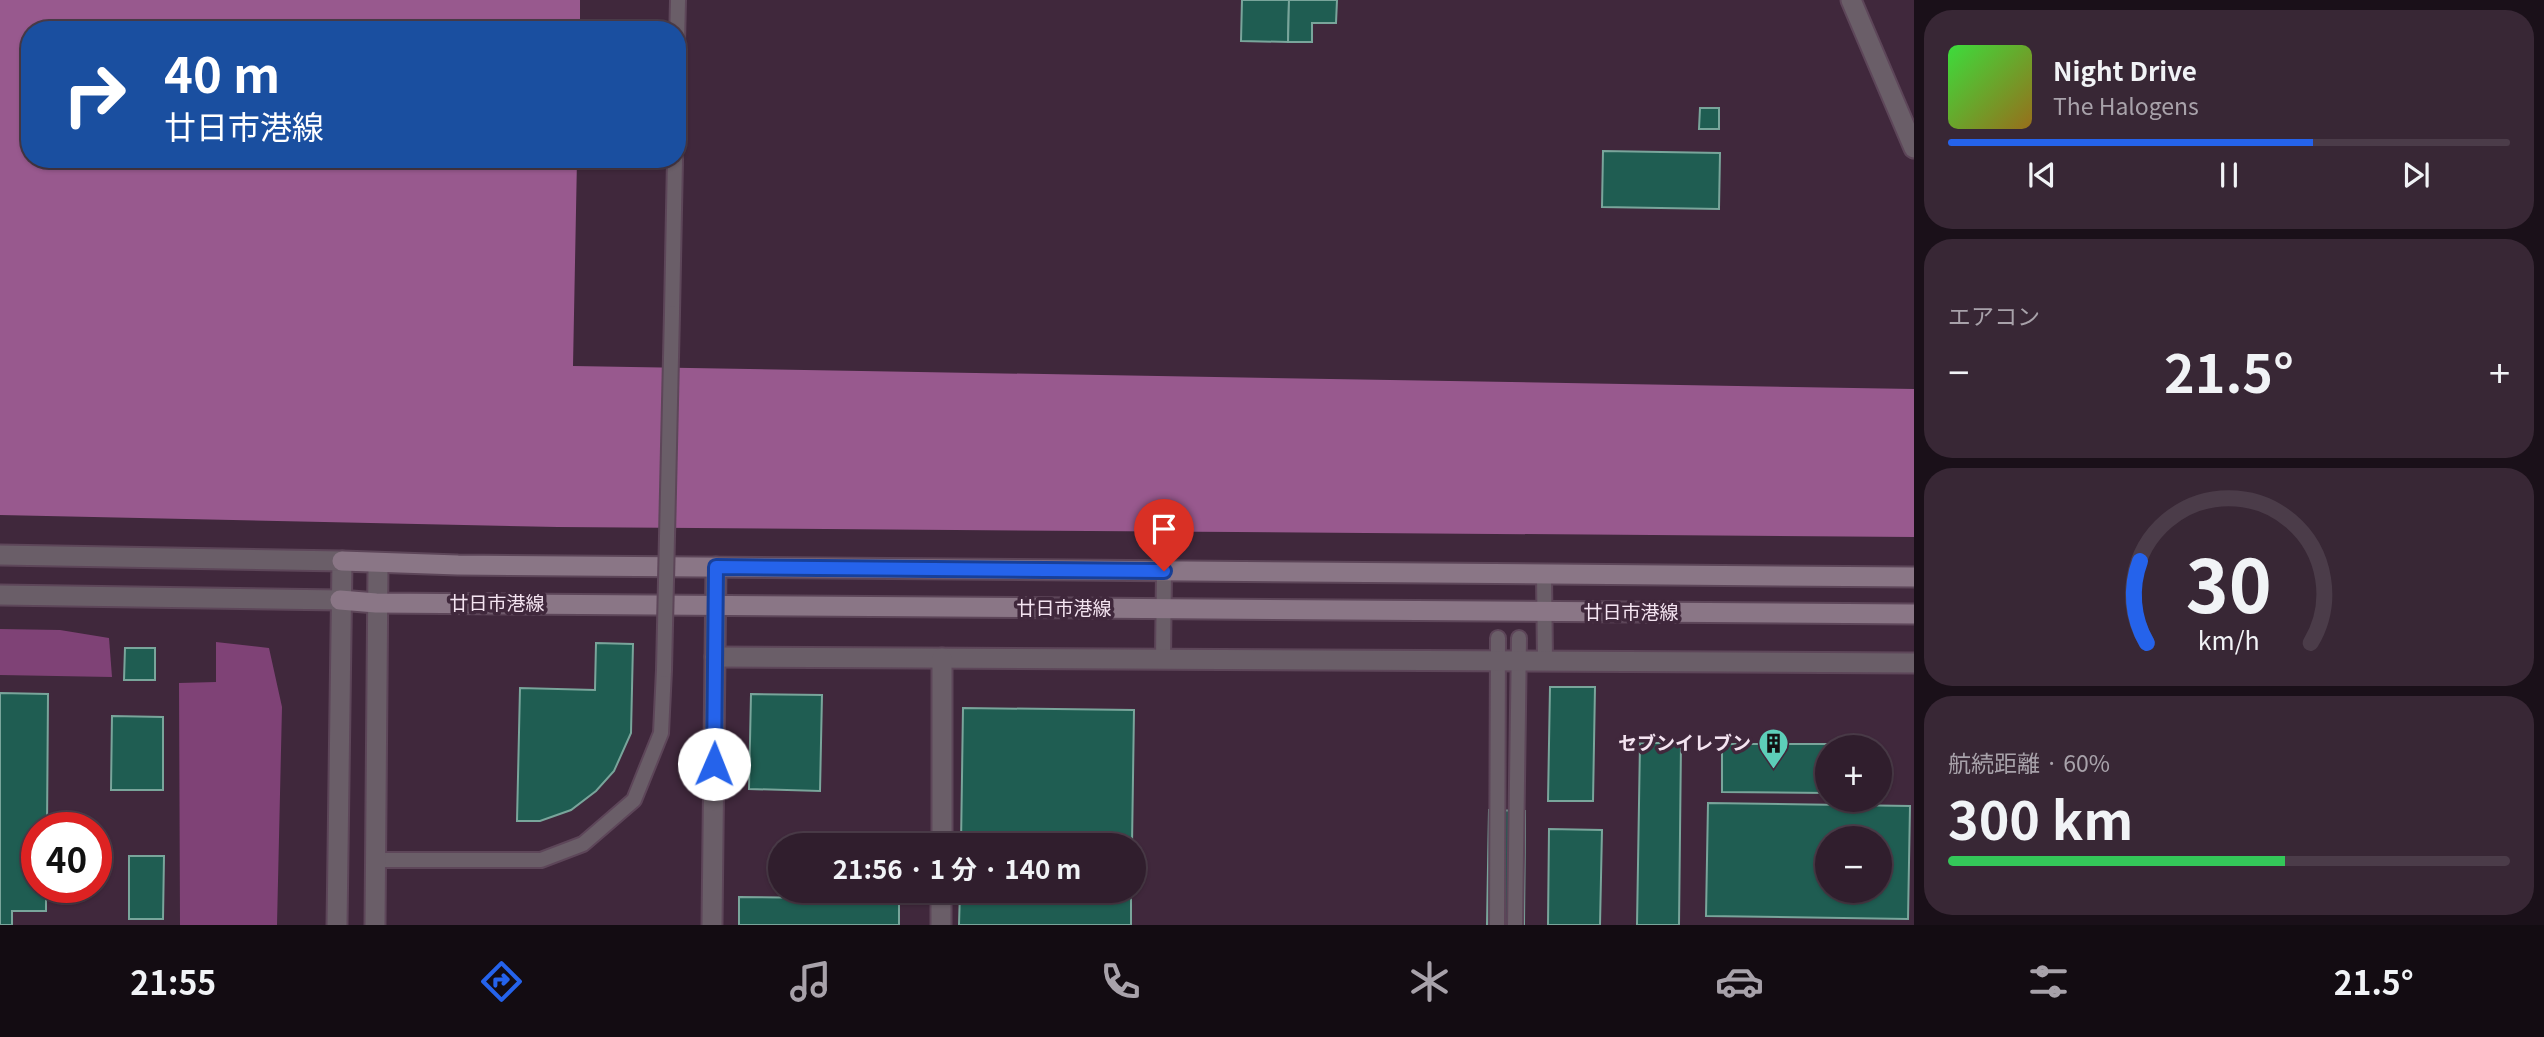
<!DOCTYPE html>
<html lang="ja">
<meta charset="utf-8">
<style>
body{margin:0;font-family:Georgia,"Noto Sans JP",serif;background:#382735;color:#f1f3f6;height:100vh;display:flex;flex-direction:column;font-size:26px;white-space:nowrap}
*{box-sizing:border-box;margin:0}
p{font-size:23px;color:#a8a2aa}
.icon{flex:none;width:38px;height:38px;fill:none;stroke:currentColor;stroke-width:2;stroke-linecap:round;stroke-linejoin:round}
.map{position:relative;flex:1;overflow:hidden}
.sheet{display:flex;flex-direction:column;gap:10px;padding:10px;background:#1a1019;width:630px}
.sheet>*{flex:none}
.banner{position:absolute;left:21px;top:21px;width:665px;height:147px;border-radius:28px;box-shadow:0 2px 5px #0004,0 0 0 2px #4b3c49;background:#1a4fa0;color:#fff;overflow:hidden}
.tools{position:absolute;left:1815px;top:735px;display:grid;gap:14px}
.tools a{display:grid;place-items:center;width:77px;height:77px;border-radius:50%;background:#301e2d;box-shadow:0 2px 5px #0004,0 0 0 2px #4b3c49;font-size:35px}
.speed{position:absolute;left:21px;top:812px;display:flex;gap:14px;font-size:35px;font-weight:700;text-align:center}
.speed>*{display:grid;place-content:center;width:91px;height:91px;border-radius:50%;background:#301e2d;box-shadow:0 2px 5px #0004,0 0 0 2px #4b3c49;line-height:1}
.speed .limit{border:10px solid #d22;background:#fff;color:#111}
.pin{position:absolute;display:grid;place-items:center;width:60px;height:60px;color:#fff;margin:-72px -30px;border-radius:50% 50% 50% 0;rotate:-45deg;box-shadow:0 0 7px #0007}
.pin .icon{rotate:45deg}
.me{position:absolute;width:77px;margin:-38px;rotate:1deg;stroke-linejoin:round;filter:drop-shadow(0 0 5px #0008)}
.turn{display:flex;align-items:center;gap:24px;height:147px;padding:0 28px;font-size:32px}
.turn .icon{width:91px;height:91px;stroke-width:2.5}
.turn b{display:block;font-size:49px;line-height:60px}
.big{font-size:52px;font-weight:700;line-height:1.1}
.sheet .widget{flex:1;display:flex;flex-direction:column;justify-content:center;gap:10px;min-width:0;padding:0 24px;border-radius:28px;background:#382735}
.sheet .dial{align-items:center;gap:0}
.dial svg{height:182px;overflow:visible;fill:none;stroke:#4b3c49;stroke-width:7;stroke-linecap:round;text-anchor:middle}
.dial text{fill:#f1f3f6;stroke:none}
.song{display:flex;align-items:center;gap:21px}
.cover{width:84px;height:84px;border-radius:10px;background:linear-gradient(135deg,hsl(120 70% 55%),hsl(40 70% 35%))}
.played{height:7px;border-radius:4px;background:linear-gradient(90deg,#2563eb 65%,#4b3c49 65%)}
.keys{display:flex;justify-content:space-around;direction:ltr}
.heat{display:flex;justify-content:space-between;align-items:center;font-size:38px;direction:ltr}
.charge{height:10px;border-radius:5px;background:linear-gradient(90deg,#34c759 60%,#4b3c49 0)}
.trip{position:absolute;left:768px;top:833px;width:378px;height:70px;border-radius:35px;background:#301e2d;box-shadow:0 2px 5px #0004,0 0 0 2px #4b3c49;font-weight:700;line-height:70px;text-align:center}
.tabs{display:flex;height:112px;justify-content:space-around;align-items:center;background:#130c12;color:#a8a2aa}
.tabs .icon{width:49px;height:49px}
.tabs .active{color:#2563eb}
.tabs b{font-size:32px;color:#f1f3f6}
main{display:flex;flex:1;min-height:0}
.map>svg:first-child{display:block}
</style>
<main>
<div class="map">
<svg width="1914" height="925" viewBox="0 0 1914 925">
<rect width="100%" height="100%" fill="#40283c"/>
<g fill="#7f4276">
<path d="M0 629 60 630 109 638 112 677 0 675Z"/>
<path d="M216 642 269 648 282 707 277 925H180L179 683 216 682Z"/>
</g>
<path fill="#98598e" d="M0 0H580V30H30V159H577L573 366 1914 389V537L558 527 0 515Z"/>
<g fill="#1f5d52" stroke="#79a59b" stroke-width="2" fill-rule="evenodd">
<path d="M1242 0H1289L1288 42 1241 41Z"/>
<path d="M1289 0H1337L1336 23H1312V42H1288Z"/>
<path d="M1700 108H1719V129H1699Z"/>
<path d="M1603 151 1720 153 1719 209 1602 207Z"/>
<path d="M596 643 633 644 631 733 614 771 596 791 571 810 540 821H517L520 688 595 690Z"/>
<path d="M125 648H155V680H124Z"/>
<path d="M1550 687H1595L1593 801H1548Z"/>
<path d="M0 693 48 694 47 828H37V887H46V911H12V925H0Z"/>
<path d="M751 694 822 695 820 791 749 789Z"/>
<path d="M963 708 1134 710 1132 845H961Z"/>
<path d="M112 716 163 717V790H111Z"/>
<path d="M1640 743H1681L1679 925H1637Z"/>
<path d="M1722 744H1843L1842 747H1827V793L1722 792Z"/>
<path d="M1708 803 1910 806 1908 919 1706 916ZM1827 838H1880V891H1827Z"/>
<path d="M1489 810 1525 811 1524 925H1487Z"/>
<path d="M1549 829 1602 830 1600 925H1548Z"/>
<path d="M129 856H164L163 919H129Z"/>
<path d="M960 891H1131V925H959Z"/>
<path d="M739 897 899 899V925H739Z"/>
</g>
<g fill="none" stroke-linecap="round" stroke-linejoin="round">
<defs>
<g id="service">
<path d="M677 43 678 0"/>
<path d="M672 313 675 159"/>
<path d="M1544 574 1545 661"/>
<path d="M1163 659 1164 571"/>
<path d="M376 860H541L583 844 634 800 661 733 664 670"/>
<path d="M1497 925 1498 638"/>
<path d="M1515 925 1519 638"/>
</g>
<path id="pedestrian" d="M715 657 1914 663"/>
<g id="minor">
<path d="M1851 0 1914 148"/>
<path d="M942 845V658"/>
<path d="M941 925V891"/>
</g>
<g id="tertiary">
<path d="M0 555 342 561 337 925"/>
<path d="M0 595 340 600"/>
<path d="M375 925 378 564"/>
<path d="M712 925 716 567"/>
</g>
<g id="secondary">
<path d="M342 561 458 565 1914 577"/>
<path d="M340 600 376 603 1914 614"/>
</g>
</defs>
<use href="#service" stroke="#5d4659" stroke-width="18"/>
<use href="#pedestrian" stroke="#5d4659" stroke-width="23"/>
<use href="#minor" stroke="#5d4659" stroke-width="23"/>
<use href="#tertiary" stroke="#5d4659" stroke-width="23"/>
<use href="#secondary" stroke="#5d4659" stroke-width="23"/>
<use href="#service" stroke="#6a5e68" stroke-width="14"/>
<use href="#pedestrian" stroke="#6a5e68" stroke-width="19"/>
<use href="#minor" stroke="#6a5e68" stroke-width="19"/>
<use href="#tertiary" stroke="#6a5e68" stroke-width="19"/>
<use href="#secondary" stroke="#8a7686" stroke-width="19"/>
<defs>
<path id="service-bridge" d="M664 670 672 313"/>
</defs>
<use href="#service-bridge" stroke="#5d4659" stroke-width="18" stroke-linecap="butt"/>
<use href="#service-bridge" stroke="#6a5e68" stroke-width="14"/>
</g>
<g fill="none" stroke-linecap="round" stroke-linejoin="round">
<defs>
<path id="route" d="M714 764 716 567 1164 571"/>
</defs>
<use href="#route" stroke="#184099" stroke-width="18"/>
<use href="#route" stroke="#2563eb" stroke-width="12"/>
</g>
<defs>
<symbol id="building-pin" viewBox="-11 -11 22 30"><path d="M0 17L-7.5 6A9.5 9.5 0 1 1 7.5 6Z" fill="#5dceb9" stroke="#40283c"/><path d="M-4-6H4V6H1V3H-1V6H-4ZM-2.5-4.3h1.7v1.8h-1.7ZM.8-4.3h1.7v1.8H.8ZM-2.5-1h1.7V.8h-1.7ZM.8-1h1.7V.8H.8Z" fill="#111"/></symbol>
</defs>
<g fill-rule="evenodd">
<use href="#building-pin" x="1756" y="726" width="35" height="47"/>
</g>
<g text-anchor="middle" stroke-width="7" stroke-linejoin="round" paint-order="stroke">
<g font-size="19" fill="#f4e4f1" stroke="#40283c">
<text x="497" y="610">廿日市港線</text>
<text x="1064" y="615">廿日市港線</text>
<text x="1631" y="619">廿日市港線</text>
</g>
<g font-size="19" font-weight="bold" fill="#f4e4f1" stroke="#40283c" text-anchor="end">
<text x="1751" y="750">セブンイレブン</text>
</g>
</g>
</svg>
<div class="tools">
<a>+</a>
<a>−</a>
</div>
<div class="speed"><div class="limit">40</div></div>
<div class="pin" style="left:1164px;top:571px;background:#d93025"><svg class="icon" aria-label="arrive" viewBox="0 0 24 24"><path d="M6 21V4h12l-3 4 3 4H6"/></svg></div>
<svg class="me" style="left:714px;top:764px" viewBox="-20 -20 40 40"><circle r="19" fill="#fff"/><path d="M0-13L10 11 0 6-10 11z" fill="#2563eb"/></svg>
<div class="trip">21:56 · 1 分 · 140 m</div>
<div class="banner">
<div class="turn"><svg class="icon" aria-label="right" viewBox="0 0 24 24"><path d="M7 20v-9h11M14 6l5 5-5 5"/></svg><div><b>40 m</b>廿日市港線</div></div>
</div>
</div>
<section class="sheet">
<div class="widget">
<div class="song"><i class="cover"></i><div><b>Night Drive</b><p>The Halogens</p></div></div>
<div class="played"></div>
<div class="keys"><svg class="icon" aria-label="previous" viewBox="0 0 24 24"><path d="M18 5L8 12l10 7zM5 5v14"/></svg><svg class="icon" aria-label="pause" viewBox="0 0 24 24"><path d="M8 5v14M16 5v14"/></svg><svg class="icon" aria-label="next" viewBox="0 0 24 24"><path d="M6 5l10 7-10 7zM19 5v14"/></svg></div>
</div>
<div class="widget"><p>エアコン</p>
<div class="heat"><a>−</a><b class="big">21.5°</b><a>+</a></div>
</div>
<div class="widget dial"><svg viewBox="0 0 100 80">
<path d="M14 69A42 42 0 1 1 86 69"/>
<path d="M14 69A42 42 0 0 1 11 33" stroke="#2563eb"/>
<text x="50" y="56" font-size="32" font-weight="700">30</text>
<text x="50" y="72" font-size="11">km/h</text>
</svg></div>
<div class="widget"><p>航続距離 · 60%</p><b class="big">300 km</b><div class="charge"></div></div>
</section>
</main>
<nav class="tabs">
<b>21:55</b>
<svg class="icon active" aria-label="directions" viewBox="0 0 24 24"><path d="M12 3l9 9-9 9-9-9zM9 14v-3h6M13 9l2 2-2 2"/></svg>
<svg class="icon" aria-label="music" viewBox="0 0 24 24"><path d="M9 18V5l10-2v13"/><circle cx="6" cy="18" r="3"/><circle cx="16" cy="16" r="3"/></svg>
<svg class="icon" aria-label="phone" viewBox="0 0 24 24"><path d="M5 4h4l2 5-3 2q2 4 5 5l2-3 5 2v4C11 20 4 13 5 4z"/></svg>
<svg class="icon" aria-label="climate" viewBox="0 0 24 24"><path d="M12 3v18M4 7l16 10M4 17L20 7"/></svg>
<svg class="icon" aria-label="car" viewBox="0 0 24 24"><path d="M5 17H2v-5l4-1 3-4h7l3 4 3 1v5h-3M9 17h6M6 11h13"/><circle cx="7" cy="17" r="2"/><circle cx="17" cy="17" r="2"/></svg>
<svg class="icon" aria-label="filters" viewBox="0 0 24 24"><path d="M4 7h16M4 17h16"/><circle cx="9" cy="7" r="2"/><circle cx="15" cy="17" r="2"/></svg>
<b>21.5°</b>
</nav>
